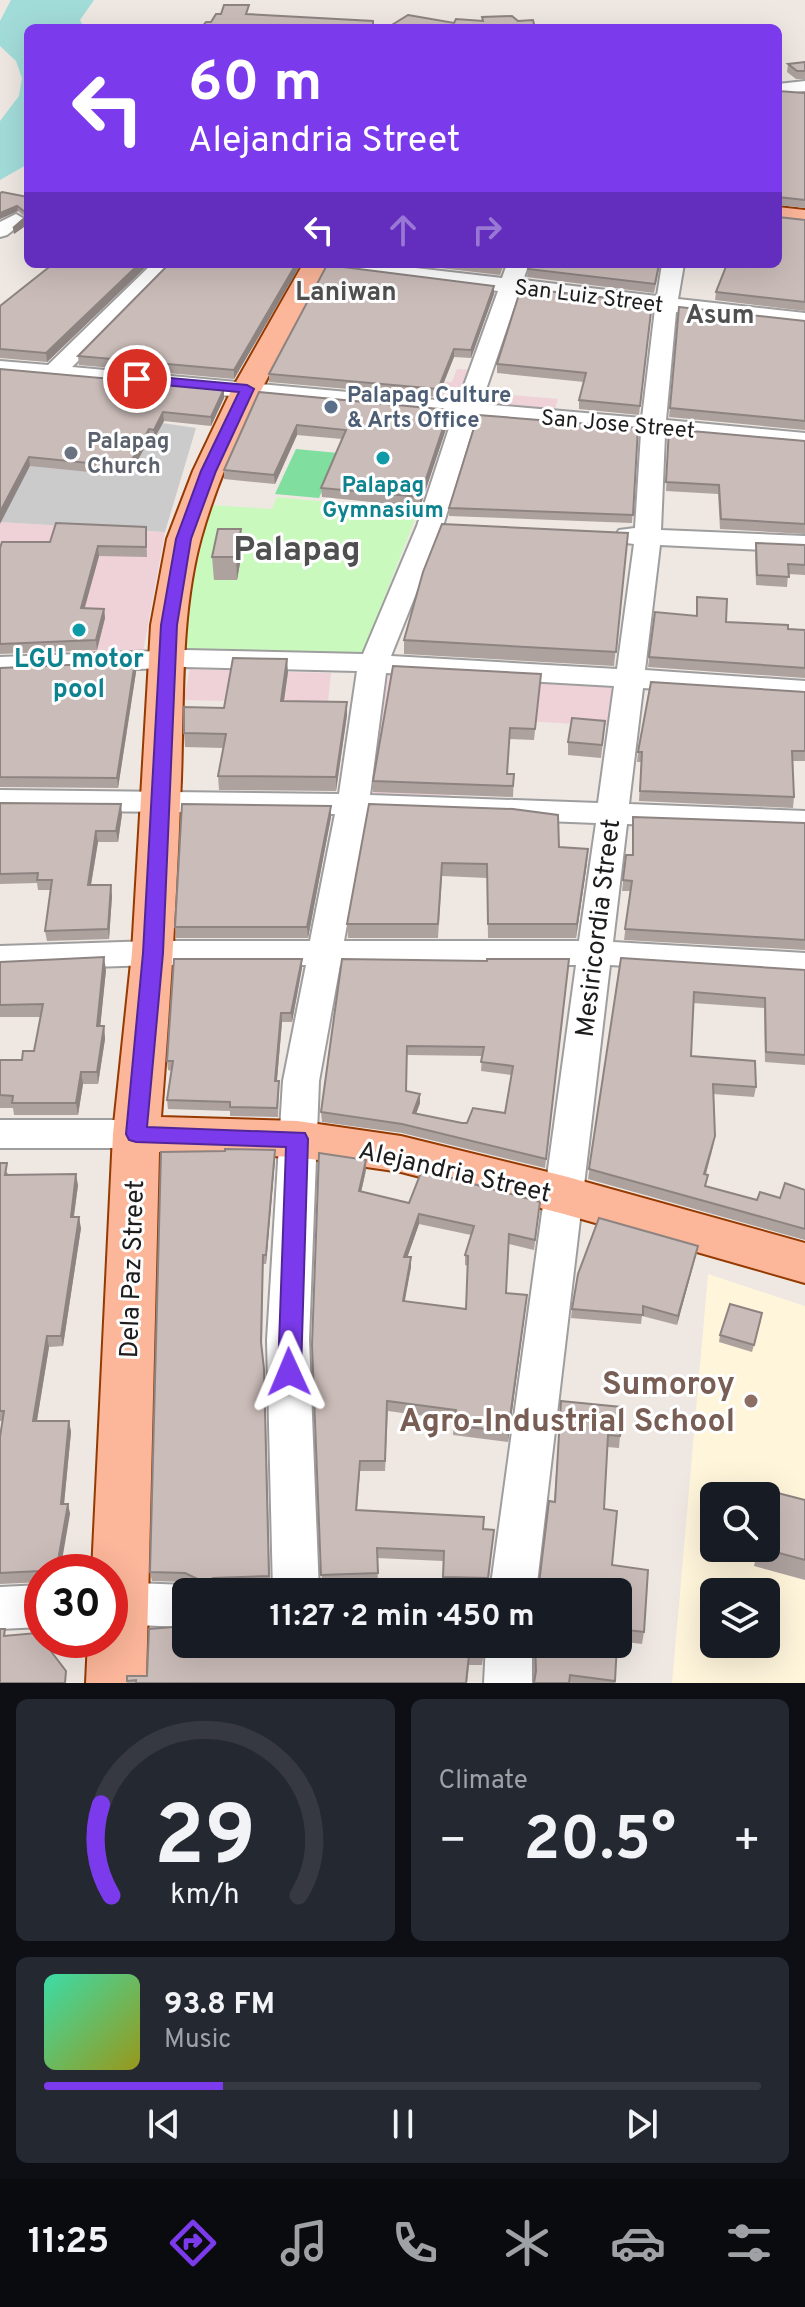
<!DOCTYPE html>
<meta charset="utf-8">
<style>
body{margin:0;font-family:Overpass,sans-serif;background:#242831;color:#f1f3f6;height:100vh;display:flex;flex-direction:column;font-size:30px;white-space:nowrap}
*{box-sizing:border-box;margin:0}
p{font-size:26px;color:#9ea1a6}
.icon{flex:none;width:44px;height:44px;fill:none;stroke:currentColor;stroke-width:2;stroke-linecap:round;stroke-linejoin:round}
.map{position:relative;height:1683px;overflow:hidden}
.panel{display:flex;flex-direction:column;gap:16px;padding:16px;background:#0d0f14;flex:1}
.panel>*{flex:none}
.banner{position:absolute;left:24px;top:24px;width:758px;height:244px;border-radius:12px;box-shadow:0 8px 32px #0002;background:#7c3aed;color:#fff;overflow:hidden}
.fabs{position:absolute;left:700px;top:1482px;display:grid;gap:16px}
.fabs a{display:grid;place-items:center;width:80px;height:80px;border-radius:12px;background:#171b24;box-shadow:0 8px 32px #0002;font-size:40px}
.speed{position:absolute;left:24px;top:1554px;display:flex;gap:16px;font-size:40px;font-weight:700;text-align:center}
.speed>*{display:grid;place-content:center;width:104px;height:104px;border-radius:50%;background:#171b24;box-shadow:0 8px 32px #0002;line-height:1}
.speed .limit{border:12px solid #d22;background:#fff;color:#111}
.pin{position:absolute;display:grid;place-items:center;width:68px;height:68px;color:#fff;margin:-34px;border:4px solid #fff;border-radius:50%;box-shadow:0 2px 8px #0007}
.me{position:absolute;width:88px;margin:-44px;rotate:359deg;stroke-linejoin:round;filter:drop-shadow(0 0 6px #0008)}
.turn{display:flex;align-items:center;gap:28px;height:168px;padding:0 32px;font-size:36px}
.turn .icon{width:104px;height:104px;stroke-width:2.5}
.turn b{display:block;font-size:56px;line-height:68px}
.lanes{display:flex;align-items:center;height:76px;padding:0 32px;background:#0003;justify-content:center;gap:40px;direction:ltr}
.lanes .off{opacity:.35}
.big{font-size:60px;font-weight:700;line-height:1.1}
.panel .widget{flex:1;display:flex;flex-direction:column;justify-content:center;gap:12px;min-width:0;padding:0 28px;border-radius:12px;background:#242831}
.panel .dial{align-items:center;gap:0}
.dial svg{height:208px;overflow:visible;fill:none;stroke:#363941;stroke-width:7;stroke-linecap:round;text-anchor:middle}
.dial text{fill:#f1f3f6;stroke:none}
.song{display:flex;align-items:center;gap:24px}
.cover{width:96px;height:96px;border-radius:12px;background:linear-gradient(135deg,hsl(160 70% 55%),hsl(60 70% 35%))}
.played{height:8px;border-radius:4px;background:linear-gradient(90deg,#7c3aed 25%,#363941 25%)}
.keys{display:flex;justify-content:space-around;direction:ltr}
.heat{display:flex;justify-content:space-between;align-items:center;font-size:44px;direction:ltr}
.panel .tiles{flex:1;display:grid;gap:16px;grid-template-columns:1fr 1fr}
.widget:last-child{grid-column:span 2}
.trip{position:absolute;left:172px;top:1578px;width:460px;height:80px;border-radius:12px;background:#171b24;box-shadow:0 8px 32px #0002;font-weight:700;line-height:80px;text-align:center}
.menu{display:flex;height:128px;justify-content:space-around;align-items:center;background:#090b0e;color:#9ea1a6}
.menu .icon{width:56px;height:56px}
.menu .selected{color:#7c3aed}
.menu b{font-size:36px;color:#f1f3f6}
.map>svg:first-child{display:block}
</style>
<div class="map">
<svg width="805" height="1683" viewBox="0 0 805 1683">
<rect width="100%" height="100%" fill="#eee7e2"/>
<g fill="#efd1d8">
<path d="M457 369 470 370 460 402 418 398 424 380 452 382Z"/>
<path d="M487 393 558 399 555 409 484 404Z"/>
<path d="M0 522 165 532 143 652 0 653Z"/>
<path d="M190 669 234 670 228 701 184 700Z"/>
<path d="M389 671 615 685 610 726 426 715 455 748 449 798 369 795Z"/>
<path d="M288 672 331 673 328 702 284 701Z"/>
</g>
<path fill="#fff5db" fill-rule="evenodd" d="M708 1274 805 1306V1683H672ZM714 1496H766V1548H714ZM714 1592H766V1644H714Z"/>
<path fill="#cbcbcb" d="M0 399 196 428 165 532 0 522Z"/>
<path fill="#caf9be" d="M277 497 418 511 362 655 180 649 192 549 210 505 272 509Z"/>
<path fill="#80de9f" d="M296 449 338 453 319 498 275 494Z"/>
<path fill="#a2dcd9" d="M11 0H94L80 20 84 28H28V164L0 180V121L19 96 22 78 16 61 0 46V21Z"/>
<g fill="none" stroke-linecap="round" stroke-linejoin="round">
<defs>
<g id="minor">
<path d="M805 81V91L778 94V84Z"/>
<path d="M16 214 26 220 7 235 0 237V222Z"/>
<path d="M152 264H175L72 367 458 402 498 291 326 270 315 264H381L502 278 507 264H529L523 280 657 296 662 264H684L678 299 805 313V327L676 312 666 420 805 433V447L665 435 661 530 805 536V552L660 545 645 670 805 681V699L643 688 629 804 805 811V831L627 824 613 942 805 953V977L610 965 536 1592H490L576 965H340L319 1081 309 1340 319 1592H273L267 1340 283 1081 306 965H153L0 970V946L153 941H310L335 814 0 810V790L339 794 357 671 185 667 0 675V657L185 650 363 654 417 526 453 416 0 375V361L48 365ZM519 293 655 309 642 418 481 404ZM476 418 641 433 635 528 619 530 615 536 619 542 634 544 617 669 391 656 443 526ZM386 673 614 686 598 803 370 795ZM367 814 596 823 579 941H344Z"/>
<path d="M0 1120H136L149 1124 155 1134 149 1144 136 1148H0Z"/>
<path d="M110 1582 186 1585 203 1592H186V1627L110 1624Z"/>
<path d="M42 1585V1627L0 1629V1587Z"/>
<path d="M486 1644H532V1683H484Z"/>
</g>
<g id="major">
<path d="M778 207 805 210V226L778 223Z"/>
<path d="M303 264H329C282 352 228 441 201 538 180 615 184 700 181 779 177 892 170 1004 161 1117L297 1121 401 1136 564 1176 805 1243V1283L564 1214 401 1172 297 1157 159 1152 146 1683H86L88 1640H110V1572H92L113 1134 132 953 151 625 167 539 193 471 232 389Z"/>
</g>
</defs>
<use href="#minor" stroke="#9e9e9e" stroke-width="4"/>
<use href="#major" stroke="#953a00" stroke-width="4"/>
<use href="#minor" fill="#fff" fill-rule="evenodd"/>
<use href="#major" fill="#fcb69a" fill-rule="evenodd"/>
</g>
<g fill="#aea29f" fill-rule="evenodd">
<path d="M805 62V79H796L787 72 788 64Z"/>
<path d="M778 91 805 93V208L778 205Z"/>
<path d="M0 193 28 197V224L14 234 13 228 25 217 18 211 0 219Z"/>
<path d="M805 220V311L715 300 716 292 726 265 713 264H778Z"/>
<path d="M53 264H149L47 362 0 358V306Z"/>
<path d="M169 264H301L234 379 79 365 78 356Z"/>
<path d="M407 264H504L500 275Z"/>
<path d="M529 264H660L654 293 527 277 528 269Z"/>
<path d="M494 294 471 358 454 357 438 397 269 382V374Z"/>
<path d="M652 303 639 415 579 409V400L584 382 497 373V364Z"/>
<path d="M679 307 805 321V430L669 417Z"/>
<path d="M0 369 224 389V398L211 426 164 421 154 439 150 438 129 476 30 466Z"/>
<path d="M259 392 449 420 420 507 322 497 321 488 342 439 297 435 275 484 224 479V470Z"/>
<path d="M638 428 632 523 449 516V508Z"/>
<path d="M669 429 805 441V534L720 529 718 494 666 491Z"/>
<path d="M146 527 147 557 99 556 84 608 104 609 105 618 97 650 0 654V548L50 542Z"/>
<path d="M628 533 614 666 404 654V640Z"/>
<path d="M756 543 805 545V575L788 574 787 587 756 585 755 553Z"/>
<path d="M242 552 237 580H214L212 557Z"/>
<path d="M697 597 726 622 805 630V678L648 667 655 612 696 616Z"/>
<path d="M135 662 136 672 118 788 0 787V668Z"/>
<path d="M288 672 284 701 347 715 336 791 219 790 218 776 223 748 185 747 184 733 224 708Z"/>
<path d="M541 674 534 740 509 739 507 774H514L513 797 373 792V781Z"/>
<path d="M805 692V761H792L794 797 793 808 639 801 641 762H637L638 752Z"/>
<path d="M604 734 601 758 568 755V742Z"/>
<path d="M0 803 122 814 118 842H98L91 885 112 896 109 939 47 941 45 931 50 890H38L37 883 0 884Z"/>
<path d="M369 804 559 847 587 863 576 938H488L487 878 442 876 438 938H348L347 924Z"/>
<path d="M331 806V817L308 938H176L175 927Z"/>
<path d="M633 817 805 823V950L624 940 630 891H622L626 855H632Z"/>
<path d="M621 958 805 970V1065L765 1062 764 1008 693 1003 691 1056 756 1087 754 1097 713 1094 715 1136 705 1175 706 1186 757 1200 780 1198 805 1190V1240L588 1179Z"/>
<path d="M569 959 545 1168 402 1133 322 1122 321 1112 487 961ZM407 1055 482 1056 481 1071 512 1075 505 1113 462 1123 416 1114 420 1103 407 1091Z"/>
<path d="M0 962 106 970 100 1026H104L105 1039 98 1084H83L78 1115H14L13 1108H0V1060H22L34 1051 41 1017H0Z"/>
<path d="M302 968 292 1022H282L277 1081 279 1090 278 1117 230 1116V1111L168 1109 167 1100 172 1071 168 1070 167 1061Z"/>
<path d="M225 1151 275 1159 266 1264H263L262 1348 265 1377 270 1585 214 1586 213 1590H205L186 1582 152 1581 150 1572Z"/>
<path d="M0 1163 9 1175 78 1185 74 1217 81 1228 63 1346 49 1347 37 1421H69L71 1432 64 1504H68L70 1514 42 1572V1582L0 1584V1437L2 1421H0Z"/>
<path d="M366 1170 361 1192 409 1203 540 1202 534 1250 509 1244 506 1293 527 1295 508 1442 453 1435 454 1420 388 1411 385 1471H360L357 1510 484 1529 494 1530 488 1588 443 1587V1561L377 1558 378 1583 322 1584 312 1345ZM419 1224 471 1235 465 1255V1265L468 1266 466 1309 404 1301 411 1267 407 1257Z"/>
<path d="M696 1255 677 1325 642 1316 641 1324 571 1318 572 1309Z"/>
<path d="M761 1320 752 1352 719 1342 720 1335Z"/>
<path d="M561 1401 620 1436 619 1448 607 1447 604 1509 612 1565 644 1632 642 1644 618 1641V1592L554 1502Z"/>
<path d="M805 1500V1580L754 1566 758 1548H766Z"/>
<path d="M186 1644H485L482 1665H469L467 1683H127V1676H147Z"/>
<path d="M533 1644H617L615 1683H534Z"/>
</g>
<g fill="#8d8482">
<path d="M17 206 18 211 0 219V213Z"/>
<path d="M28 218V224L14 234 13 228Z"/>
<path d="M139 264H149L47 362 46 353Z"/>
<path d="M296 264H301L234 379V370Z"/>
<path d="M494 286V294L471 358V350Z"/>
<path d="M454 349V357L438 397V389Z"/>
<path d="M224 389V398L211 426V417Z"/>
<path d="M449 410V420L420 507V497Z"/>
<path d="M163 412 164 421 154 439V430Z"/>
<path d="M297 425V435L275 484 274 475Z"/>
<path d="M149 429 150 438 129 476 128 467Z"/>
<path d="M29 457 30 466 0 524V512Z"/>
<path d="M241 529 242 552 237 580 236 557Z"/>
<path d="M98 546 99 556 82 618 81 608Z"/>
<path d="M104 609 105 618 97 650 96 640Z"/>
<path d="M287 659 288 672 282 714 281 701Z"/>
<path d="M135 662 136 672 118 788 117 778Z"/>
<path d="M347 702V715L336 791V777Z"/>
<path d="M121 804 122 814 118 842 116 831Z"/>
<path d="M331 806V817L308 938 307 927Z"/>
<path d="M96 831 98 842 89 896 88 885Z"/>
<path d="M588 849 587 863 576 938 577 924Z"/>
<path d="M111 885 112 896 109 939 108 929Z"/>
<path d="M104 957 106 970 99 1039 97 1026Z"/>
<path d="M302 959V968L292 1022 291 1013Z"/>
<path d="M281 1013 282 1022 276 1090 275 1081Z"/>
<path d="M104 1026 105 1039 98 1084 97 1072Z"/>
<path d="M81 1072 83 1084 78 1115 76 1103Z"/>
<path d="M420 1094V1103L413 1122V1113Z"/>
<path d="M715 1136 713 1147 703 1185 704 1174Z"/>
<path d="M275 1150V1159L266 1264V1255Z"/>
<path d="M366 1160V1170L359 1201V1191Z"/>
<path d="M76 1174 78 1185 72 1228 71 1217Z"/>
<path d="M419 1214V1224L404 1267V1257Z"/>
<path d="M79 1217 81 1228 63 1346 61 1336Z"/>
<path d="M698 1246 696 1255 677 1325 678 1316Z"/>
<path d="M411 1257V1267L403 1311V1301Z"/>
<path d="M527 1295 526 1305 508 1442V1432Z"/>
<path d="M47 1336 49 1347 35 1432 33 1421Z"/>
<path d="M69 1421 71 1432 63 1514 61 1504Z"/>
<path d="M68 1504 70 1514 60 1572H56Z"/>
</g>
<g fill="#cabcb9" stroke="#8d8482" stroke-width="2" fill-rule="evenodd">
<path d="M224 5H249L246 14 373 21V28H201L206 22H211L216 14H221Z"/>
<path d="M408 15 454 23 456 19 483 21 482 17 512 16 518 21 533 20 535 28H387Z"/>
<path d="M805 62V71H797L788 64Z"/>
<path d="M778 91 805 93V200L778 197Z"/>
<path d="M2 192 28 197V214L17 206 0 213V193Z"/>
<path d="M28 215V218L13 228Z"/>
<path d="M778 217 805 220V302L716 292 727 264H778Z"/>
<path d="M53 264H139L46 353 0 349V306Z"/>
<path d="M169 264H296L234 370 78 356Z"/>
<path d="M480 264H501L500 266Z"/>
<path d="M529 264H659L655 284 528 269Z"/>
<path d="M327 265 494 286 471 350 454 349 438 389 269 374Z"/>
<path d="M521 288 652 303 640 406 579 400 586 373 497 364Z"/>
<path d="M679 307 805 321V421L670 408Z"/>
<path d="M0 369 224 389 211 417 163 412 154 430 149 429 128 467 29 457 0 512Z"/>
<path d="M259 392 449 410 420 497 321 488 346 430 297 425 274 475 224 470Z"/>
<path d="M478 415 638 428 633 515 449 508Z"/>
<path d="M669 429 805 441V524L721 519 719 485 666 482Z"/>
<path d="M56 523 146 527V547L98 546 81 608 104 609 96 640 0 644V548L2 542H50Z"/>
<path d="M442 524 628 533 616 652 404 640 423 572Z"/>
<path d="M218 529H241L236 557H212Z"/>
<path d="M756 543 805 545V565L788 564 789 577 757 575Z"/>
<path d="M697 597 727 599 726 622 788 625V629L805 630V668L649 657 655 612 697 616Z"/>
<path d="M233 658 287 659 281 701 347 702 336 777 218 776 226 734 184 733V707L224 708Z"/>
<path d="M135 662 117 778 0 777V668Z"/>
<path d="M393 666 541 674 535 729 510 728 507 774H514L513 786 373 781Z"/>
<path d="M651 682 805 692V751H792L794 797 640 791 642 752H638Z"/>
<path d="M572 718 605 721 602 745 568 742Z"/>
<path d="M0 803 121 804 116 831H96L88 885H111L108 929 45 931 52 880H37L38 873 0 874Z"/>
<path d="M182 804 331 806 307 927H175Z"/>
<path d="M369 804 513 809 558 815 559 847 588 849 577 924H488L487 864 442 863 438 924H347Z"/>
<path d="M633 817 805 823V940L625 929 632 881 623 880 626 855H633Z"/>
<path d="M104 957 97 1026H104L97 1072H81L76 1103H12L13 1096 0 1095V1060H22L23 1051H34L43 1004 0 1005V962Z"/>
<path d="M621 958 805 970V1055L766 1052 765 998 694 992 691 1056 755 1061 756 1087 713 1084 715 1136 704 1174 708 1175 705 1186 757 1200 760 1192 780 1198 785 1183 805 1190V1229L589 1169Z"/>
<path d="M174 959H302L291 1013H281L275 1081H279L277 1108 230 1107V1102L167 1100 173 1061H167Z"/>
<path d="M342 959 487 961V959H569L546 1159 402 1124 321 1112ZM407 1046 484 1047 481 1062 513 1066 505 1113 473 1108 467 1123H462L413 1113 420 1094 406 1091Z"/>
<path d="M225 1149 275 1150 266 1255H263L261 1342 264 1369 269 1576 213 1578V1582H204L185 1573 150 1572 161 1152 225 1151Z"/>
<path d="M319 1153 366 1160 359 1191 409 1203 422 1170 540 1202 535 1240 509 1234 506 1293 527 1295 508 1432 453 1425 456 1410 387 1401 385 1461H360L356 1510 484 1517 483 1529 494 1530 488 1578 443 1577 444 1551 377 1548 378 1573 321 1575 312 1345ZM419 1214 474 1226 465 1255 468 1256 466 1309 403 1301 411 1257H404Z"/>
<path d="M0 1163H7L5 1175 76 1174 71 1217H79L61 1336H47L33 1421H69L61 1504H68L56 1572H42V1574L40 1571 0 1573V1437L4 1411H0Z"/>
<path d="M599 1218 698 1246 678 1316 643 1306V1315L572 1309 578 1274Z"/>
<path d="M730 1304 762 1313 754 1345 720 1335Z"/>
<path d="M561 1401 621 1407 620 1436 608 1435 604 1509 617 1511 612 1565 648 1570 644 1632 618 1629V1592H538L549 1501 555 1502Z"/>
<path d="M770 1491 805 1500V1560L761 1548H766V1510Z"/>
<path d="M186 1626V1644H484L482 1656 469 1655 466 1683H136V1680L127 1681V1676H147L149 1629Z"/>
<path d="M0 1629H5L4 1636 37 1633 66 1671 65 1683H0Z"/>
<path d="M535 1644H617L615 1681 570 1675 569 1683H534L536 1671Z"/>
</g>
<path fill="#7c3aed" stroke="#51269a" stroke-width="2" d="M137 375 247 385 254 389 216 471 191 539 177 625 163 953 147 1127 305 1133 308 1139 301 1372 298 1379 289 1382 281 1379 278 1372 286 1147 136 1142 129 1140 126 1134 143 953 161 625 176 539 201 471 239 392 132 382 130 379Z"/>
<circle fill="#5c6f8a" stroke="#fff" stroke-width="3" cx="331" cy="407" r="8"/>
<circle fill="#6b7280" stroke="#fff" stroke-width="3" cx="71" cy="453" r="8"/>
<g fill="#0f9aa8" stroke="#fff" stroke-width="3">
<circle cx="383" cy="458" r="8"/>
<circle cx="79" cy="630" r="8"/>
</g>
<circle fill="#8d6e63" stroke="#fff" stroke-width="3" cx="751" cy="1401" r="8"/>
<g text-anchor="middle" stroke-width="6" stroke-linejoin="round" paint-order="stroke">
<g font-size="22" fill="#1d1d1d" stroke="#fff">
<text transform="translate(589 295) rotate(7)" y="8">San Luiz Street</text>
<text transform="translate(618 423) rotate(5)" y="8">San Jose Street</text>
</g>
<g font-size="22" font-weight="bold" fill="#4e5e75" stroke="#fff" text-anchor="start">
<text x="347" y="402">Palapag Culture<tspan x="347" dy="25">&amp; Arts Office</tspan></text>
</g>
<g font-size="22" font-weight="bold" fill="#5b616d" stroke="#fff" text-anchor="start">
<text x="87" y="448">Palapag<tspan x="87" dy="25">Church</tspan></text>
</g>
<g font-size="22" font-weight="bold" fill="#0d838f" stroke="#fff">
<text x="383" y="492">Palapag<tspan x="383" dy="25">Gymnasium</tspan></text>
</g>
<g font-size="26" font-weight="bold" fill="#505050" stroke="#fff">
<text x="346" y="300">Laniwan</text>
<text x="720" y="323">Asum</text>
</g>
<g font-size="26" font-weight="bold" fill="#0d838f" stroke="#fff">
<text x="79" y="667">LGU motor<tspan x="79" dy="30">pool</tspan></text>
</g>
<g font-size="26" fill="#1d1d1d" stroke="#fff">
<text transform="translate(597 928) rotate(-83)" y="9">Mesiricordia Street</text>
<text transform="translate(455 1171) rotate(13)" y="9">Alejandria Street</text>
<text transform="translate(131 1269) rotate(-88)" y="9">Dela Paz Street</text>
</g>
<g font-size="32" font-weight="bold" fill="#785e54" stroke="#fff" text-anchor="end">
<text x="735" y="1394">Sumoroy<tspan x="735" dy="37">Agro-Industrial School</tspan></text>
</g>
<g font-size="34" font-weight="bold" fill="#505050" stroke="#fff">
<text x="297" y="560">Palapag</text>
</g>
</g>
</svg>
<div class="fabs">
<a><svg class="icon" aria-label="search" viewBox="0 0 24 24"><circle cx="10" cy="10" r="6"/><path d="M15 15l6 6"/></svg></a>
<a><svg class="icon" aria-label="layers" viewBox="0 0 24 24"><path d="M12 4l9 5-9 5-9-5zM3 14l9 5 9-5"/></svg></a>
</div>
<div class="speed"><div class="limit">30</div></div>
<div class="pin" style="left:137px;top:379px;background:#d93025"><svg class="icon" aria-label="arrive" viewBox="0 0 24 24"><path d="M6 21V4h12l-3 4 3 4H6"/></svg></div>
<svg class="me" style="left:289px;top:1372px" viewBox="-20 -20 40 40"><path d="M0-17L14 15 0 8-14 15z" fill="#7c3aed" stroke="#fff" stroke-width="4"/></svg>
<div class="trip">11:27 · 2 min · 450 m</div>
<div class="banner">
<div class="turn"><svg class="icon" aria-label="left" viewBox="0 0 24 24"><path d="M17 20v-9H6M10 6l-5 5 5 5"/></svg><div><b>60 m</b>Alejandria Street</div></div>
<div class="lanes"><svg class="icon" aria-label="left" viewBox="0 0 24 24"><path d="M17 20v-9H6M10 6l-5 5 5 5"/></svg><svg class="icon off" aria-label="ahead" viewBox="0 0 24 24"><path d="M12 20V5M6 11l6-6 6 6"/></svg><svg class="icon off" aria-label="right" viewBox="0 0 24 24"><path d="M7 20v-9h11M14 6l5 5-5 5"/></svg></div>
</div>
</div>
<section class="panel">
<div class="tiles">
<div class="widget dial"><svg viewBox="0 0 100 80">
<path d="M14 69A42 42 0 1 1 86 69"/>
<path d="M14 69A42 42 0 0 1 10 34" stroke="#7c3aed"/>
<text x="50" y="56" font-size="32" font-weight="700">29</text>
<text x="50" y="72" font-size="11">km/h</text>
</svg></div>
<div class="widget"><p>Climate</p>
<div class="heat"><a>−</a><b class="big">20.5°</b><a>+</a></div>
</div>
<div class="widget">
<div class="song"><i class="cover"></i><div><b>93.8 FM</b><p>Music</p></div></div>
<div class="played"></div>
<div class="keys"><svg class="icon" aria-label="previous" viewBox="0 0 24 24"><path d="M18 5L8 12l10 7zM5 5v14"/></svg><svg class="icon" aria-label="pause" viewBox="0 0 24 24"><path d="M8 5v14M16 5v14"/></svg><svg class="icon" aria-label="next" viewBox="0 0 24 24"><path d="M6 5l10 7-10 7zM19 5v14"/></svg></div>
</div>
</div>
</section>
<nav class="menu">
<b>11:25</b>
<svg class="icon selected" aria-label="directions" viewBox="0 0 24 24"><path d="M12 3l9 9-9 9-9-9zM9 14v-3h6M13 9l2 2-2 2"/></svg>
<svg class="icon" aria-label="music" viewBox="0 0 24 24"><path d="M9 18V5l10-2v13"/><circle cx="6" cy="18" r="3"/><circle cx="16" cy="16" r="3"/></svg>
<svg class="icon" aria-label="phone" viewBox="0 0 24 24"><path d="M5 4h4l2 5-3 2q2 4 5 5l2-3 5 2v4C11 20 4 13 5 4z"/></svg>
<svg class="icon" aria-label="climate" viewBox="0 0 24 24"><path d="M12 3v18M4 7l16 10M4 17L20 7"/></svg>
<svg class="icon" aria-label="car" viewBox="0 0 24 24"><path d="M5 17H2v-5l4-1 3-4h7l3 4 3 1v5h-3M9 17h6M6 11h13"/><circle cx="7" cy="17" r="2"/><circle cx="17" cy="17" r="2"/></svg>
<svg class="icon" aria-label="filters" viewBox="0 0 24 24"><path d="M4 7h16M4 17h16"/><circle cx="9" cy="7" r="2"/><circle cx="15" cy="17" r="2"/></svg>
</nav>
